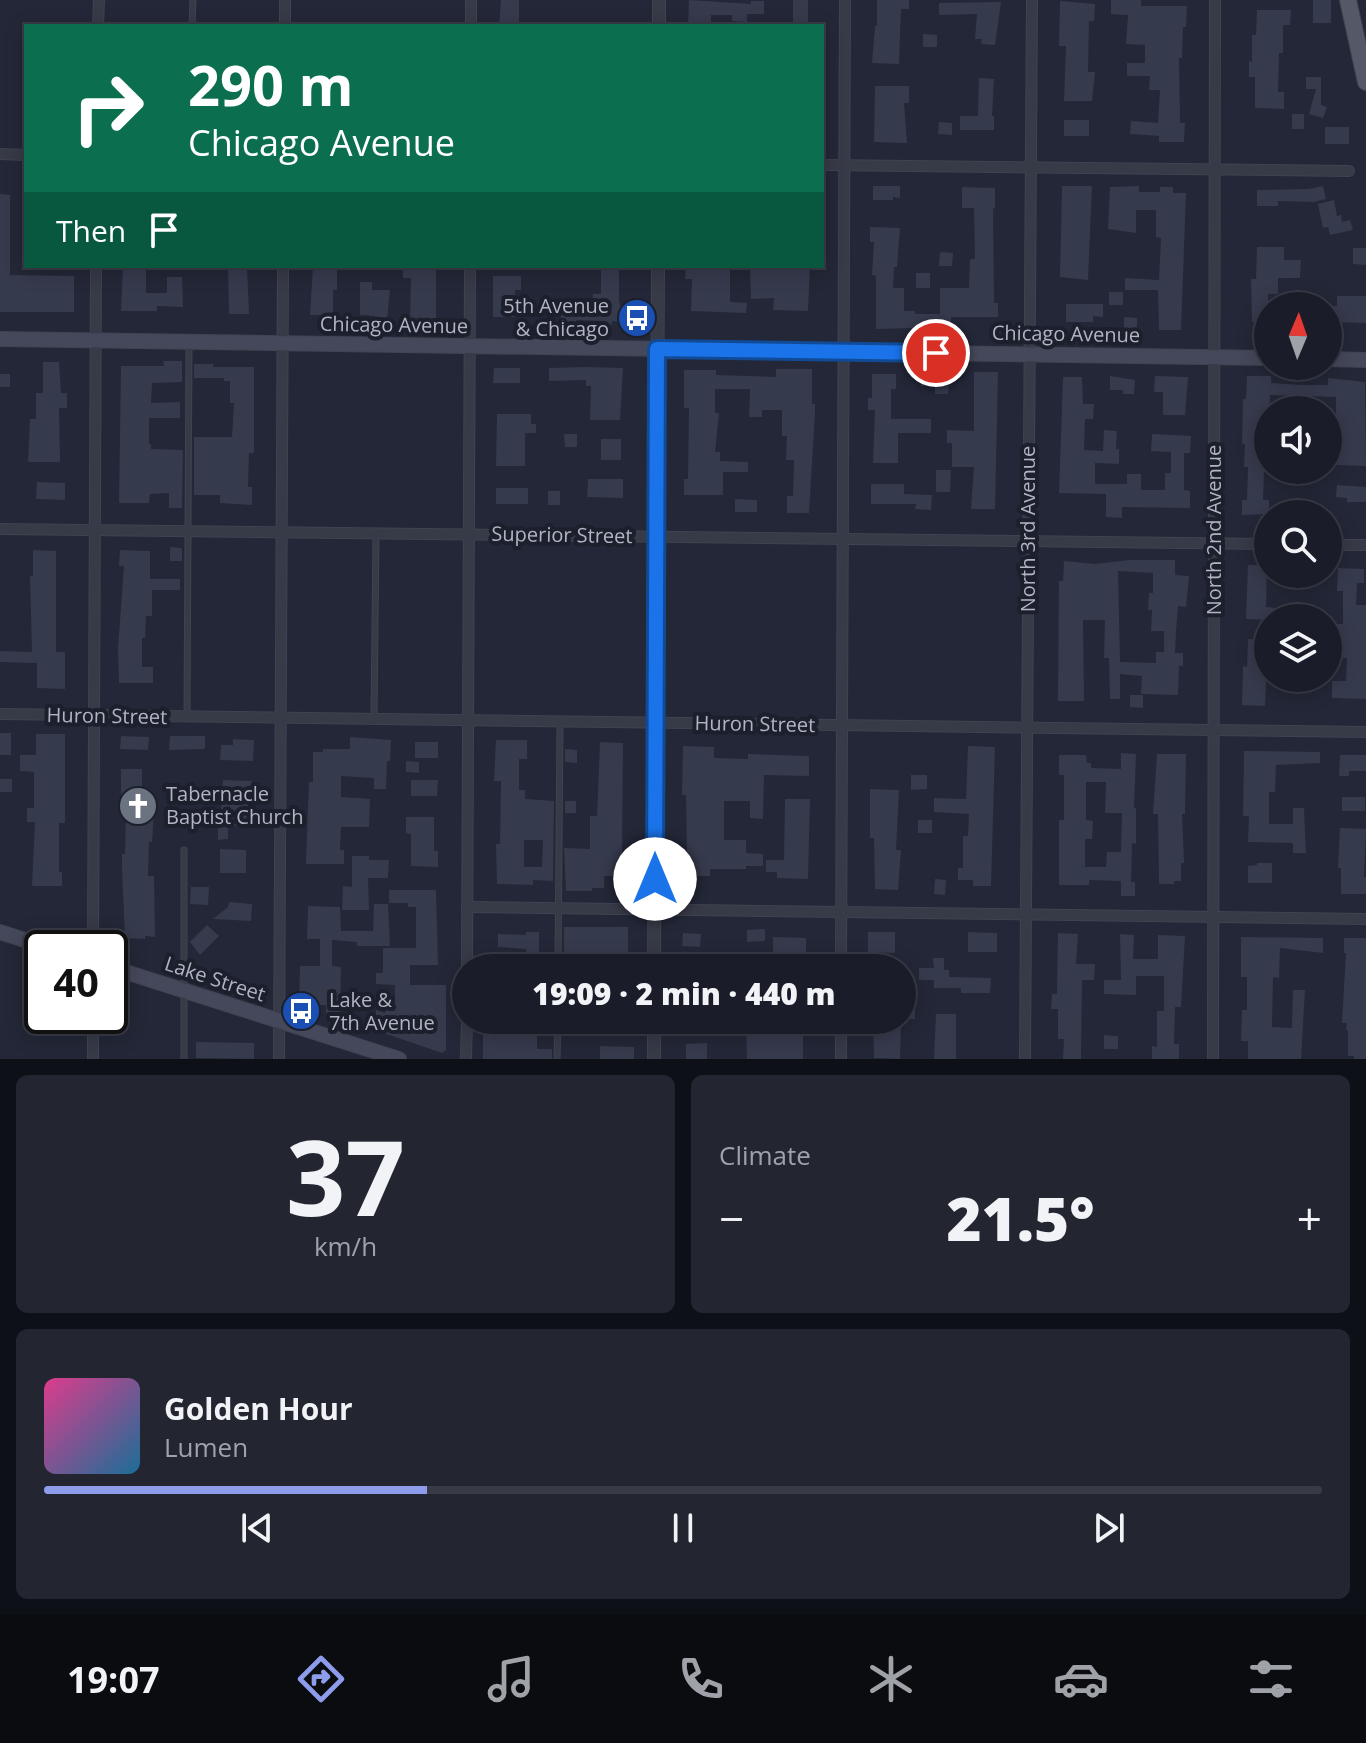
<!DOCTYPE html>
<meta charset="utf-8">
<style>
body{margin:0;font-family:"Open Sans",sans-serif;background:#232631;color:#f1f3f6;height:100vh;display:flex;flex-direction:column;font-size:30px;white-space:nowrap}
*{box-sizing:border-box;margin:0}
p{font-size:26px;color:#9fa2a8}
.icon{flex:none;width:44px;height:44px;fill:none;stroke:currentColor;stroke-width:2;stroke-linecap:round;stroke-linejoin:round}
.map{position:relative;height:1059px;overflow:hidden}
.panel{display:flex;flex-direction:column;gap:16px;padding:16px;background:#0e1017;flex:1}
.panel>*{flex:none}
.banner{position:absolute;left:24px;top:24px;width:800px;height:244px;border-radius:0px;box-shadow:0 4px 20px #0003,0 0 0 2px #383b46;background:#0b6e4f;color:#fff;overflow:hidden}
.needle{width:52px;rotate:2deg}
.tools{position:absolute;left:1254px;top:292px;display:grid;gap:16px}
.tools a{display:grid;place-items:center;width:88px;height:88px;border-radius:50%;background:#1a1d29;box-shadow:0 4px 20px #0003,0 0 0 2px #383b46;font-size:40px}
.speed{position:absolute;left:24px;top:930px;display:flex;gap:16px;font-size:40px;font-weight:700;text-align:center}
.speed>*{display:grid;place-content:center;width:104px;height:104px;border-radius:50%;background:#1a1d29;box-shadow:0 4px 20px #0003,0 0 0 2px #383b46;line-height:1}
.speed .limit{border:4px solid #111;border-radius:12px;background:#fff;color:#111}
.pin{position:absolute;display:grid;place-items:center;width:68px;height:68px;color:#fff;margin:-34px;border:4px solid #fff;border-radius:50%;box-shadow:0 2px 8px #0007}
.me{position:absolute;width:88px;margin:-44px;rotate:0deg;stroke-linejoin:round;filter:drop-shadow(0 0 6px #0008)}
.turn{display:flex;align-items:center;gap:28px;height:168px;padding:0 32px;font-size:36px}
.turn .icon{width:104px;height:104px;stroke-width:2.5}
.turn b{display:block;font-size:56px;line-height:68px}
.then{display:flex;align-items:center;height:76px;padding:0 32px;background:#0003;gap:16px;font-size:30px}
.big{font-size:60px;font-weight:800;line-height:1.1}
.panel .card{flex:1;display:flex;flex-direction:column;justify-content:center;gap:12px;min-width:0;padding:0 28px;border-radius:12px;background:#232631}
.panel .dial{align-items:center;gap:0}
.dial b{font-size:104px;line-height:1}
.song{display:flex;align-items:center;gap:24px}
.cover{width:96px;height:96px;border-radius:12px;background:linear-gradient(135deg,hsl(330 70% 55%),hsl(200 70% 35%))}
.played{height:8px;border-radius:4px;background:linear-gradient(90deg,#8e9cec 30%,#383b46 30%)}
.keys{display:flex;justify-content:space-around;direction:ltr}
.heat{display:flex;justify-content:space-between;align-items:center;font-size:44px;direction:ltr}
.panel .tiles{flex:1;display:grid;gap:16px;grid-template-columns:1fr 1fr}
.card:last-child{grid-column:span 2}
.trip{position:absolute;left:452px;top:954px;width:464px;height:80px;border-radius:40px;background:#1a1d29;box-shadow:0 4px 20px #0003,0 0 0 2px #383b46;font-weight:800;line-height:80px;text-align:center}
.tab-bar{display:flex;height:128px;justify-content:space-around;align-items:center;background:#0a0c10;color:#9fa2a8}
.tab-bar .icon{width:56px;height:56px}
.tab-bar .active{color:#8e9cec}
.tab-bar b{font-size:36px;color:#f1f3f6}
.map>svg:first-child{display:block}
</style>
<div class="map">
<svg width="1366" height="1059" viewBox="0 0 1366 1059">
<rect width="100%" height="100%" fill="#232737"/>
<g fill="#363a4d" fill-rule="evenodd">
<path d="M501 0H519V26H499Z"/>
<path d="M689 0 751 4V1H764V14H747V22L732 21V15H711V26H688Z"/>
<rect x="793" y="0" width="15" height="25"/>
<path d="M877 0H909V9H901L899 64 872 63 875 26H877Z"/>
<path d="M1111 0H1141V6H1187L1186 27H1183L1182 58H1179L1180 123H1185L1184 142H1159V136L1130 134 1131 121 1158 123 1160 90H1149L1150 76H1127V63H1145V45L1126 44 1128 15 1111 14Z"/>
<rect x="1313" y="0" width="18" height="23"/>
<path d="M1060 1 1095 4 1094 21H1089L1088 72H1095L1092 101H1064L1066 46H1059Z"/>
<path d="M1001 2 995 45 981 44 982 39H975L977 14 939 15V3Z"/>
<path d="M1257 10H1291L1290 25H1283V53H1279L1278 92H1284V109L1255 108V77H1249V61L1252 62V35H1256Z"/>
<path d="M923 34 937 35V47H923Z"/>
<path d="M1306 77H1321V105L1327 107 1323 118 1309 114 1316 89H1306Z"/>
<path d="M979 78 994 79 992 116H994V130H960V116H978Z"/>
<path d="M875 86H909V103H904L907 143 874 142Z"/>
<rect x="1292" y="114" width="12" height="15"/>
<rect x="1064" y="120" width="25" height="16"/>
<path d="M939 122 952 123V135L938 134Z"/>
<rect x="1325" y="127" width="24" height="17"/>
<path d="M873 186H900V198L893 197V200H873Z"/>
<path d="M1062 186H1092L1088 280 1060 277Z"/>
<path d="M1139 186V192H1160V187H1173V193H1186L1181 330H1159L1158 290H1125V278L1159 280 1161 238 1156 237V210H1136V233L1108 229 1110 187Z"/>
<path d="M1323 186 1326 199 1314 202 1278 201V206H1257V190L1309 189Z"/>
<path d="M962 187 995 188V209L993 208 994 303H998V317H951V327L876 329V276L872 275 874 242H870V227L900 228 897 267H894L893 288H904V311H915V314H940V288H969L970 259H975L974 208H962Z"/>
<path d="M0 194 10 195V275L74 276V312H0Z"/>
<path d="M1334 200 1337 216 1341 215 1342 222 1350 220 1353 230 1330 235 1328 227 1323 228 1318 204Z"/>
<path d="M1257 247H1284V260H1301L1300 278H1278V294H1268V322H1252L1251 279H1256Z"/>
<path d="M1353 248H1366V265L1353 264Z"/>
<path d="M940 252 953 253 952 266H939Z"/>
<path d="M123 266H146V293H167V277H182L183 307 157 306V311H121Z"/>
<path d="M228 266H247L249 314H229Z"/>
<path d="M313 266H337V290H333V315H310Z"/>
<path d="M403 266H436V322L410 321 411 278H403Z"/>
<path d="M601 266H619V300L620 306H626L625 316H619V322L612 321 611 328 601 327V321L576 320V323H561V310H592L593 294H601Z"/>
<path d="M686 266H730V302L747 303 746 313 691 311 692 279H685Z"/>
<path d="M778 266H810L808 311 773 310 774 298 751 299 750 267 778 268Z"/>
<rect x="916" y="273" width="14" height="15"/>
<path d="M493 276H521V290H515L514 317H493Z"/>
<path d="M360 282H372V290H390L387 320H375V316L360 315Z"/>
<rect x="1109" y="292" width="14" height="13"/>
<path d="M1337 296H1366V323L1328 322V306H1337Z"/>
<path d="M1066 304H1103V317L1093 316V322H1066Z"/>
<path d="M1124 317 1137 318V332H1124Z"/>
<path d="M163 361H182V382L152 383 151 403 180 402V418H149V444H151V449L183 450 182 508H169V493L150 494 149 503H119L121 366H164Z"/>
<path d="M43 362H59L61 393H67V408H59L60 462H28L30 419H36V393H43Z"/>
<path d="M194 364H213V367H254V453H249L248 487H252V505L220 503V495H194V437H232L234 403H230V381H224V378H194Z"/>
<path d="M586 367 623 368 620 420H590L591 386H586V380L549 381V368Z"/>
<path d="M494 368H520V383H493Z"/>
<path d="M776 369H812V404H815V413L809 513H787V496H793L794 460H786L787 436H782V410H762V417H749L750 389H715V413H719L715 452H720V461L748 462V472H723V495H684V479H688L689 408H684V370H716V375L776 377Z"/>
<path d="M974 372H998L995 509H971L974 467H952V443H947V430L974 431Z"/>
<rect x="921" y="373" width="12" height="13"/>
<rect x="0" y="374" width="10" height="13"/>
<path d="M872 374H896V389H891V419H931V433H898V463H873L875 410H868V398H872Z"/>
<path d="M1110 376 1135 380 1134 394H1123V390H1110Z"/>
<path d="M1155 376 1188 377 1185 415H1163V392H1154Z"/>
<path d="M1247 376H1271V383L1303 385H1328V378L1365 382 1366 466 1337 465V439L1332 438V422H1336V397L1270 395 1268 472H1264L1263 500H1269V514L1242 515V500H1247L1248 467H1244L1245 444H1242L1243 399H1246Z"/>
<path d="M1063 377H1082L1083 404H1094L1093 419H1085L1084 450 1103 451 1104 430 1117 431 1116 449H1119V464L1095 463V484H1127V474H1141V490H1165V473H1171V452L1151 451 1152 434 1191 436 1190 453H1184V490L1190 491V508L1122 507V518L1106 517V494L1059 493Z"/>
<path d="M935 382 949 383 948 394H935Z"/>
<path d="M497 414H531V424H536V433H525V466H496Z"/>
<path d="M564 434H577V447H565Z"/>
<rect x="601" y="439" width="20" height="21"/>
<path d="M936 470H951L950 492H936Z"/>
<path d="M588 479H623V498L587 497Z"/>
<path d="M37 482 65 483V500L36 499Z"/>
<path d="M871 484H904V494L932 495 931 510 915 509 916 504H871Z"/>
<path d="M1337 485 1366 487V502H1347V498L1336 497Z"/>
<rect x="496" y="488" width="32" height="16"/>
<rect x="548" y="491" width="12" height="14"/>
<path d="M735 499 757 500V512H735Z"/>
<path d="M170 547 182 548V561H170Z"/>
<path d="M33 550 56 551V652H65V689L37 688V663L0 662V651L32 652 30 576H33Z"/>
<path d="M120 550 150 551V579H180V590H152V616H146L145 638H142V667H153V683H119L118 648 124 566H119Z"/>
<path d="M1129 560H1175V575L1189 576 1186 607 1178 606 1176 632 1175 653H1183V666H1179L1178 695 1141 694 1142 676 1120 674V699H1110L1109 658H1104L1105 620H1083L1084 701H1058L1059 581H1063L1064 561 1095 564ZM1118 571 1153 573V593H1149L1148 610H1152L1151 631H1164V652H1156V663L1120 662Z"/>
<path d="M1248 565H1267L1266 607 1276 608 1275 618H1268V620L1246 619Z"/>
<path d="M1338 568 1364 569V583H1357L1356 605H1366V699L1332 698V681H1346L1347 658H1328L1331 624H1343V591H1337Z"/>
<path d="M1248 639 1268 640 1265 706 1242 705 1243 666 1247 667Z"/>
<rect x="1290" y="678" width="15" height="10"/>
<path d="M1130 695H1143V708L1130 707Z"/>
<rect x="0" y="733" width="11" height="22"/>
<path d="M36 734H65V823H59V872H62V886H32L35 822H27V808H34V772L20 771V755H36Z"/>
<path d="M121 736 149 737 148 750 120 749Z"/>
<path d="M170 736H205V749L169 750Z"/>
<path d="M350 737 391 740 390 761H387L386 789H374V778L341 776V797L370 799 369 827H341L340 850H344V864H306L309 782H313V752H323V749H350Z"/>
<path d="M233 739 254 740 253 761 220 760 221 745H233Z"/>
<path d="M496 740H527V759H519V790H525V799L554 801 553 881 533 880V885L497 884 496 844H500L501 781H494ZM524 840H543L542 867H524Z"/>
<rect x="415" y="742" width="23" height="16"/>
<path d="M600 742 623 743 622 852H630V876H604V888H592V891H566L564 848 590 849V816H597Z"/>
<path d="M683 746 714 747V758L748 759V754L809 756V776L764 775 763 819 750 818V801H724V840H746V853L763 854V866H746V869H710V876H682V857H687L686 795H682Z"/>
<path d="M968 746 995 747 991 886H973V880H958V868H963V836H968L969 814 934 812V798L966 799Z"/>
<path d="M565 749 577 750V763L565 762Z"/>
<path d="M1244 751 1320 752V763L1276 765 1275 792H1269V824H1293V808H1304L1306 853H1293V843L1248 842 1249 816H1243Z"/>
<path d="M1121 753 1136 754 1134 808H1136V844L1132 843 1131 882H1135V896H1121V881L1089 880V885H1059V820H1064V775H1059V755H1086L1087 763H1091V768L1121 769ZM1086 782H1106L1105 813H1122L1121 852H1107L1106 867H1085V839H1092L1093 821 1086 820Z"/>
<path d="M1157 754H1186L1185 814H1182L1184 863H1181V881H1174V884H1159L1158 814H1153Z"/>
<path d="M1340 755H1366V771H1349V776H1339Z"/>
<path d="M406 761 419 762V773L406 772Z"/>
<path d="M121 769H142V797H155L152 842H149L148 876H154L155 937 145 936V939L125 938 122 868V854H125L126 811H121Z"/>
<path d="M911 775H927V789L911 790Z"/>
<rect x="0" y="779" width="12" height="13"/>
<path d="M223 780 252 781 251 797H248V826H228V839L218 840V811H221Z"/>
<path d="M411 780H438L437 796H411Z"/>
<path d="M870 789 899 790 896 850H901L898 890 875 889 874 838H870Z"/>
<rect x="1342" y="797" width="23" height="14"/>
<path d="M785 799H810L808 879 777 878V872H766V860H784Z"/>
<rect x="565" y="801" width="11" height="12"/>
<path d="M406 817H434V851H438V867L411 866V834L406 833Z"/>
<rect x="918" y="820" width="14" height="13"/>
<path d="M1340 828 1366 829 1364 877H1366V894H1341V868H1338Z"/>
<path d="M220 849 246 850V873H220Z"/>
<path d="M352 856H369V860H389L388 878H368L369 910H342L343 886 352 887Z"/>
<path d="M1257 863H1272V883H1248V866L1257 865Z"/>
<path d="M935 879 946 880 945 895 934 894Z"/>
<path d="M191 887H209L208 905 190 904Z"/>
<path d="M389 890H436L438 965H410V985H446V1050L442 1053 375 1030 376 1010 385 1013 386 1008 395 1011V985L376 984V973H383V948H416V907H408V903H389Z"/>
<path d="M229 902 252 904 251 921 213 919 228 907Z"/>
<path d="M374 904H388L390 946H357V942L332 940V966L341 967 340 1017H326V1005H299L300 966H320V939H307L308 906 340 907 341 931H373Z"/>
<path d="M207 925 219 936 200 955 190 942Z"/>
<path d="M564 927H628V960L586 959V968H564Z"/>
<path d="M765 929V941L747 942V930Z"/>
<path d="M526 932H539V956H526V949L498 947V934L526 935Z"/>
<path d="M868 932H895V953L868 952Z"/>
<path d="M968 932 997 933V952H968Z"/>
<path d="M683 933 701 934 700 947 682 946Z"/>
<path d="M1058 933 1078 934 1076 964H1095L1094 980H1082L1081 1059H1063L1064 1039H1058V1009H1051L1052 994H1057Z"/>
<path d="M1120 934 1134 935 1133 959H1158V935L1185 936 1181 1007H1175L1174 1044H1179V1059H1152V1046L1157 1047V1011H1164V976H1136V995L1104 994V980H1121Z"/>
<path d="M773 937 806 938V960H773Z"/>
<path d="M1241 937 1323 938V953L1280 948 1279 978 1273 977 1272 1027 1292 1028 1293 990H1305L1301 1059H1248V1041H1241L1242 1010H1247V977H1241Z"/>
<path d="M1344 938H1366V1059H1354V1056H1348V1030H1346L1347 1023H1342L1346 953H1344Z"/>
<path d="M933 958H944V970H949V977L991 978 990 993H961V988H934V980H919V968H934Z"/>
<rect x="902" y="1007" width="13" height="12"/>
<path d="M936 1014H956V1059H934Z"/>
<path d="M491 1020H527L526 1034H537V1049H552V1059H483V1034H491Z"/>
<path d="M746 1020H803V1059H747Z"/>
<path d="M873 1020H901L900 1059 874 1058Z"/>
<path d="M1104 1035 1118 1036V1049H1104Z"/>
<path d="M196 1042 254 1043V1059L196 1058Z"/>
<path d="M707 1043V1059H686V1044Z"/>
<path d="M600 1046 634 1047V1059H600Z"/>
</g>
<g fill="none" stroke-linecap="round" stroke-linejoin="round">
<defs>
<g id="service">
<path d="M192 26 193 0"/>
<path d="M187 717 189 344"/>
<path d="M374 718 376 533"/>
<path d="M558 968 560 723"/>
<path d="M184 1059V850"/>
<path d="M557 1059 558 1020"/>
</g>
<g id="minor">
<path d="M98 26 99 0"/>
<path d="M285 26V0"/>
<path d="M471 26V0"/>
<path d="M0 154 26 155"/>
<path d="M822 165 1349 171"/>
<path d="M0 529 1268 544"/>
<path d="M1328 545H1366"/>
<path d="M0 714 1366 732"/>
<path d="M467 907 1366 919"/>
<path d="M93 948 96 266"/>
<path d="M467 968 470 266"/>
<path d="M841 968 845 0"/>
<path d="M93 1059V1016"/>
<path d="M279 1059 283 266"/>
<path d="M466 1059 467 1020"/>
<path d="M841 1059V1020"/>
<path d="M1025 1059 1032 0"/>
<path d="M1213 1059 1215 0"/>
</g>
<g id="tertiary">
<path d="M659 26V0"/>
<path d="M654 968 658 266"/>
<path d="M654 1059V1020"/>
</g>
<g id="secondary">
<path d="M0 339 1268 358"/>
<path d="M1328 359 1366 360"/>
<path d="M0 932 50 948"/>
<path d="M110 967 399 1059"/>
</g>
<path id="primary" d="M1348 0 1366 82"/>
</defs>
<use href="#service" stroke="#404351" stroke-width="7"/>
<use href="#minor" stroke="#404351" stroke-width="12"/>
<use href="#tertiary" stroke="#404351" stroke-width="14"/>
<use href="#secondary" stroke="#404351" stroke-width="16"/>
<use href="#primary" stroke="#404351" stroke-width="18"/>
<use href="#service" stroke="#373a47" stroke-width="5"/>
<use href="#minor" stroke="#373a47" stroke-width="10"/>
<use href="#tertiary" stroke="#373a47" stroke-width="12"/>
<use href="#secondary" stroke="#45485a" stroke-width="14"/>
<use href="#primary" stroke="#555867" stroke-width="16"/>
</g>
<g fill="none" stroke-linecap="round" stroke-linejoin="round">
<defs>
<path id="route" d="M655 879 657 349 936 353"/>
</defs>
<use href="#route" stroke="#114b97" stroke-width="20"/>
<use href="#route" stroke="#1a73e8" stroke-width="14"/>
</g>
<defs>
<symbol id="bus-disc" viewBox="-11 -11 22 22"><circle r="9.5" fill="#1a4fb4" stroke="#1c1f2c"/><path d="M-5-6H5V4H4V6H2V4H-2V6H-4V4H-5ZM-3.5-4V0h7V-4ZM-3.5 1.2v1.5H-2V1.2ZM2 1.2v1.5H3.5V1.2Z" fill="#fff"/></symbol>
<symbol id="church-disc" viewBox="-11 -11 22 22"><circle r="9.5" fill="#6b7280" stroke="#1c1f2c"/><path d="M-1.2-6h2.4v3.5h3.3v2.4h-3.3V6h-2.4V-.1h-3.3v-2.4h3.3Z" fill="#fff"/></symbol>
</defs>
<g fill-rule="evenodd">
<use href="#bus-disc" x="615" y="296" width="44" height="44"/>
<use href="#church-disc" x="116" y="784" width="44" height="44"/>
<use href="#bus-disc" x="279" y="989" width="44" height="44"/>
</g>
<g text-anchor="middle" stroke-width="8" stroke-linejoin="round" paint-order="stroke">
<g font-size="20" fill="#b2b4c4" stroke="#1c1f2c" text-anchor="start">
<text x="609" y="313" text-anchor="end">5th Avenue<tspan x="609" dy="23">&amp; Chicago</tspan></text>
<text x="166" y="801">Tabernacle<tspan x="166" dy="23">Baptist Church</tspan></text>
<text x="329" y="1007">Lake &amp;<tspan x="329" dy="23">7th Avenue</tspan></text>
</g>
<g font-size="20" fill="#b2b4c4" stroke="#1c1f2c">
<text transform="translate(394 325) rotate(1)" y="7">Chicago Avenue</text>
<text transform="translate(1066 334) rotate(1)" y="7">Chicago Avenue</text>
<text transform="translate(1028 529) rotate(-90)" y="7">North 3rd Avenue</text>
<text transform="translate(1214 530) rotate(-90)" y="7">North 2nd Avenue</text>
<text transform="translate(562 535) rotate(1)" y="7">Superior Street</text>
<text transform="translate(107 716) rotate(1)" y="7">Huron Street</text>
<text transform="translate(755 724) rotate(1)" y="7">Huron Street</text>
<text transform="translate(215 979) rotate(18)" y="7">Lake Street</text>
</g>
</g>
</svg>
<div class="tools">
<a><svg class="needle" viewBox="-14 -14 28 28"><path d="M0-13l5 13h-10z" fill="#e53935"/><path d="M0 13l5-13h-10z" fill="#9fa2a8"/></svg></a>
<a><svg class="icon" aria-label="sound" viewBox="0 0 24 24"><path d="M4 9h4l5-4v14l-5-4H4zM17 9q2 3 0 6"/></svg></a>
<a><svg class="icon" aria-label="search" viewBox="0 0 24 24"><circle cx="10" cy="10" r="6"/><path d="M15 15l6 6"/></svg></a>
<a><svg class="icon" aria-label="layers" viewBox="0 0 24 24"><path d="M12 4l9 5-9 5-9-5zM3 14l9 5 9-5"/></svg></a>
</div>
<div class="speed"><div class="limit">40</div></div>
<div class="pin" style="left:936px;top:353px;background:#d93025"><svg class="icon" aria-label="arrive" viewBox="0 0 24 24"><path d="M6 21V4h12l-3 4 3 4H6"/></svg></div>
<svg class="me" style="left:655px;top:879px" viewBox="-20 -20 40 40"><circle r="19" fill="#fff"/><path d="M0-13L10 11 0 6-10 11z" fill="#1a73e8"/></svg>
<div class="trip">19:09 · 2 min · 440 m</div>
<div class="banner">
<div class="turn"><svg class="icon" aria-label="right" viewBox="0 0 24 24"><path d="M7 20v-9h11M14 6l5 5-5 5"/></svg><div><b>290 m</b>Chicago Avenue</div></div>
<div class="then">Then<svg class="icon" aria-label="arrive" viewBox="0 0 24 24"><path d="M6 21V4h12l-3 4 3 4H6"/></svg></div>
</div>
</div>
<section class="panel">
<div class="tiles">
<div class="card dial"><b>37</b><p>km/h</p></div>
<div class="card"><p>Climate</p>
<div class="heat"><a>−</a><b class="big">21.5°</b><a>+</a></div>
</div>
<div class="card">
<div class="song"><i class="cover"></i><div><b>Golden Hour</b><p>Lumen</p></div></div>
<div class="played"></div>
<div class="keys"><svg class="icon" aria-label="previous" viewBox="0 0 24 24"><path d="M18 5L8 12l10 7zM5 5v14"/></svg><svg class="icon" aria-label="pause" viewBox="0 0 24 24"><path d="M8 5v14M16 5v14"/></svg><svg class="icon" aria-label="next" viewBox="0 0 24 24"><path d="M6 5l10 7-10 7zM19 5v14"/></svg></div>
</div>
</div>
</section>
<nav class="tab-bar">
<b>19:07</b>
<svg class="icon active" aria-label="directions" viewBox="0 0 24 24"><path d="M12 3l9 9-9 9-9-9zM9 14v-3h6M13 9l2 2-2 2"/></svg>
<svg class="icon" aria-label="music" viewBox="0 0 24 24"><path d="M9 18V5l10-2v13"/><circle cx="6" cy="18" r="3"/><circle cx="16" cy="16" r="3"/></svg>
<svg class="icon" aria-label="phone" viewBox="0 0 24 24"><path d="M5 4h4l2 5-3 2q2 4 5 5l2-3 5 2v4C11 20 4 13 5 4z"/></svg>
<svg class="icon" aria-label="climate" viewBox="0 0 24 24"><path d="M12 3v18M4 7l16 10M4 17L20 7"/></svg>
<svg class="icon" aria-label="car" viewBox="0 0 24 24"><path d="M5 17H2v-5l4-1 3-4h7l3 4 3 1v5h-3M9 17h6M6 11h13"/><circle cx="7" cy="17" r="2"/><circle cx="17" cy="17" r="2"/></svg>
<svg class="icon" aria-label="filters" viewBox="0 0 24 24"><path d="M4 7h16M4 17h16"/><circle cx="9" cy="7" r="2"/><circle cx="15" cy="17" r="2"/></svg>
</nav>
